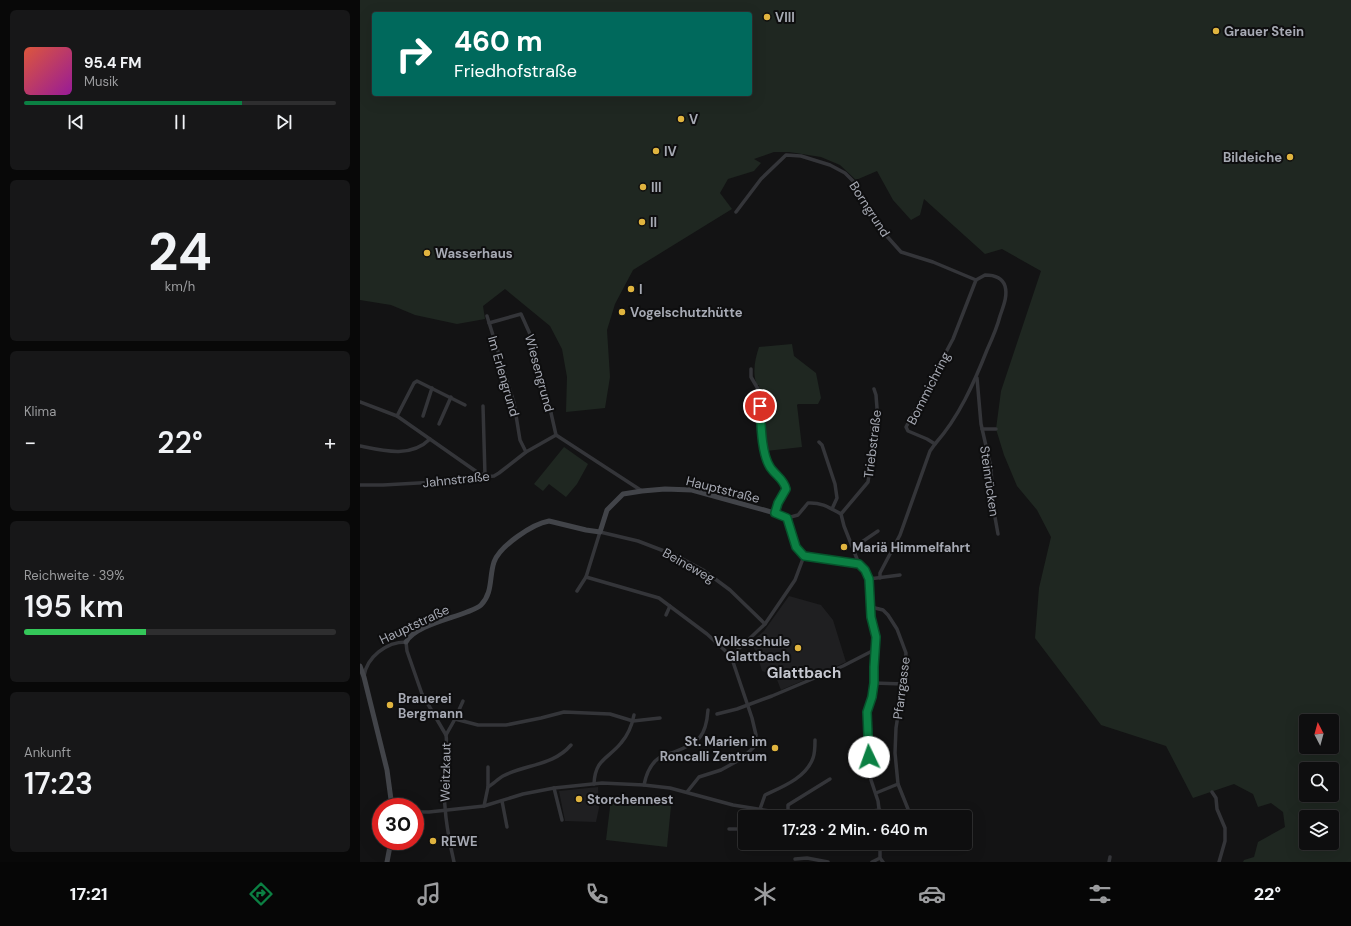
<!DOCTYPE html>
<html lang="de">
<meta charset="utf-8">
<style>
body{margin:0;font-family:"DM Sans",sans-serif;background:#171718;color:#f1f3f6;height:100vh;display:flex;flex-direction:column;font-size:15px;white-space:nowrap}
*{box-sizing:border-box;margin:0}
p{font-size:13px;color:#9b9c9e}
.icon{flex:none;width:22px;height:22px;fill:none;stroke:currentColor;stroke-width:2;stroke-linecap:round;stroke-linejoin:round}
.map{position:relative;flex:1;overflow:hidden}
.side{display:flex;flex-direction:column;gap:10px;padding:10px;background:#080808;width:360px}
.side>*{flex:none}
.banner{position:absolute;left:12px;top:12px;width:380px;height:84px;border-radius:4px;box-shadow:0 4px 16px #0002,0 0 0 1px #2e2e2f;background:#00695c;color:#fff;overflow:hidden}
.needle{width:26px;rotate:354deg}
.tools{position:absolute;left:939px;top:714px;display:grid;gap:8px}
.tools a{display:grid;place-items:center;width:40px;height:40px;border-radius:4px;background:#0e0e0f;box-shadow:0 4px 16px #0002,0 0 0 1px #2e2e2f;font-size:20px}
.speed{position:absolute;left:12px;top:798px;display:flex;gap:8px;font-size:20px;font-weight:700;text-align:center}
.speed>*{display:grid;place-content:center;width:52px;height:52px;border-radius:50%;background:#0e0e0f;box-shadow:0 4px 16px #0002,0 0 0 1px #2e2e2f;line-height:1}
.speed .limit{border:6px solid #d22;background:#fff;color:#111}
.pin{position:absolute;display:grid;place-items:center;width:34px;height:34px;color:#fff;margin:-17px;border:2px solid #fff;border-radius:50%;box-shadow:0 1px 4px #0007}
.me{position:absolute;width:44px;margin:-22px;rotate:357deg;stroke-linejoin:round;filter:drop-shadow(0 0 3px #0008)}
.turn{display:flex;align-items:center;gap:14px;height:84px;padding:0 16px;font-size:18px}
.turn .icon{width:52px;height:52px;stroke-width:2.5}
.turn b{display:block;font-size:28px;line-height:34px}
.big{font-size:30px;font-weight:600;line-height:1.1}
.side .widget{flex:1;display:flex;flex-direction:column;justify-content:center;gap:6px;min-width:0;padding:0 14px;border-radius:6px;background:#171718}
.side .dial{align-items:center;gap:0}
.dial b{font-size:52px;line-height:1}
.song{display:flex;align-items:center;gap:12px}
.cover{width:48px;height:48px;border-radius:6px;background:linear-gradient(135deg,hsl(10 70% 55%),hsl(300 70% 35%))}
.played{height:4px;border-radius:2px;background:linear-gradient(90deg,#0b8043 70%,#2e2e2f 70%)}
.keys{display:flex;justify-content:space-around;direction:ltr}
.heat{display:flex;justify-content:space-between;align-items:center;font-size:22px;direction:ltr}
.charge{height:6px;border-radius:3px;background:linear-gradient(90deg,#34c759 39%,#2e2e2f 0)}
.trip{position:absolute;left:378px;top:810px;width:234px;height:40px;border-radius:4px;background:#0e0e0f;box-shadow:0 4px 16px #0002,0 0 0 1px #2e2e2f;font-weight:600;line-height:40px;text-align:center}
.dock{display:flex;height:64px;justify-content:space-around;align-items:center;background:#060606;color:#9b9c9e}
.dock .icon{width:28px;height:28px}
.dock .active{color:#0b8043}
.dock b{font-size:18px;color:#f1f3f6}
main{display:flex;flex:1;min-height:0}
.map>svg:first-child{display:block}
</style>
<main>
<section class="side">
<div class="widget">
<div class="song"><i class="cover"></i><div><b>95.4 FM</b><p>Musik</p></div></div>
<div class="played"></div>
<div class="keys"><svg class="icon" aria-label="previous" viewBox="0 0 24 24"><path d="M18 5L8 12l10 7zM5 5v14"/></svg><svg class="icon" aria-label="pause" viewBox="0 0 24 24"><path d="M8 5v14M16 5v14"/></svg><svg class="icon" aria-label="next" viewBox="0 0 24 24"><path d="M6 5l10 7-10 7zM19 5v14"/></svg></div>
</div>
<div class="widget dial"><b>24</b><p>km/h</p></div>
<div class="widget"><p>Klima</p>
<div class="heat"><a>−</a><b class="big">22°</b><a>+</a></div>
</div>
<div class="widget"><p>Reichweite · 39%</p><b class="big">195 km</b><div class="charge"></div></div>
<div class="widget"><p>Ankunft</p><b class="big">17:23</b></div>
</section>
<div class="map">
<svg width="991" height="862" viewBox="0 0 991 862">
<rect width="100%" height="100%" fill="#131314"/>
<g fill="#1f1f21">
<path d="M429 596 461 605 473 620 486 662 421 690 414 672 408 673 402 671 397 654 391 642 404 631Z"/>
<path d="M238 787 239 808 236 822 205 821 199 791Z"/>
</g>
<g fill="#1f2721" fill-rule="evenodd">
<path d="M0 0H991V862H883L884 860 894 857 898 842 925 827 923 812 911 803 898 807 893 794 874 784 833 798 806 746 741 725 675 638 679 588 691 537 677 510 657 486 644 455 636 429 641 391 681 271 642 249 625 254 564 199 560 215 551 220 533 200 517 171 496 180 480 165 461 157 429 152H414L394 159 401 163 394 171 368 179 360 193 372 209 273 270 255 304 247 330 250 377 245 408 206 412 207 377 202 349 190 326 145 289 123 306 125 319 97 324 55 315 31 305 0 300ZM14 14H390V94H14ZM946 721H972V747H946ZM946 769H972V795H946ZM946 817H972V843H946Z"/>
<path d="M432 344 434 356 456 373 461 398 458 404H438L437 405 442 447 406 451 399 385H397C392 373 395 359 399 347Z"/>
<path d="M204 447 228 464 217 484 206 497 189 484 183 491 174 484Z"/>
<path d="M251 799 311 806 307 847 246 840Z"/>
</g>
<g fill="none" stroke-linecap="round" stroke-linejoin="round">
<g stroke="#343539" stroke-width="3.5">
<path d="M376 212 401 179 426 155 441 156 470 165 485 173 494 182 524 233 541 252 573 262 616 280"/>
<path d="M625 275C634 275 642 277 645 286 648 296 643 307 640 316 637 328 632 339 627 350 614 383 599 417 575 444L567 439 548 431 546 427 593 339 616 280Z"/>
<path d="M127 316 154 403 160 440 166 452"/>
<path d="M129 323 161 314 170 334 189 404 196 435"/>
<path d="M391 369V377L398 389 401 433 406 455 410 466 425 484 426 489 418 503 415 513"/>
<path d="M617 378 621 424 631 468 633 506 638 534"/>
<path d="M0 402 37 416 117 472 126 476"/>
<path d="M123 406 125 476"/>
<path d="M37 416 54 383 57 381 105 405"/>
<path d="M63 416 72 388"/>
<path d="M79 424 91 397"/>
<path d="M622 429H636"/>
<path d="M459 442 462 445 475 484 477 498 472 509"/>
<path d="M0 446C24 451 51 458 70 439"/>
<path d="M0 485H23L76 482 134 476 139 473 166 452 196 435 282 491"/>
<path d="M481 514 508 482 511 461 512 428 517 408 516 395 514 389"/>
<path d="M427 518 438 515 448 503C461 502 470 508 481 514L484 526 499 564 505 570 509 579 511 617 516 637 514 683 512 697 507 712 508 734 511 780 518 801 520 817"/>
<path d="M493 548 518 531"/>
<path d="M226 577 299 598 347 634 371 656 392 718 396 735 393 748 381 759 361 770 339 777 327 792"/>
<path d="M520 578V573L540 535 570 451 575 444"/>
<path d="M509 579 540 575"/>
<path d="M217 591 226 577 240 532 278 541 317 556 343 570 370 590 405 624"/>
<path d="M511 607 523 610 528 615 537 629 546 653 543 684 536 728 535 753 538 784 516 793"/>
<path d="M306 615 310 606"/>
<path d="M371 656 405 624 435 580 444 556"/>
<path d="M4 676C7 657 26 642 46 642L47 651 62 694 86 735C88 747 84 760 84 772 83 805 87 831 94 862"/>
<path d="M514 683 543 684"/>
<path d="M357 714 377 709 412 696 483 666 516 649"/>
<path d="M95 719 118 725H146L181 718 204 712 250 714 273 721 300 718"/>
<path d="M86 735 95 719 103 701"/>
<path d="M128 767V787"/>
<path d="M234 784C235 759 248 759 261 743 268 735 272 725 274 715"/>
<path d="M538 784 548 809 549 817"/>
<path d="M284 785C286 775 290 764 299 758 303 755 309 754 314 752 338 743 346 738 348 710"/>
<path d="M194 788 202 820"/>
<path d="M852 792 856 798 857 809 865 828V841L859 862"/>
<path d="M142 801 147 827"/>
<path d="M124 806 128 787C133 784 138 779 143 776 166 764 193 766 211 745"/>
<path d="M400 809 405 795C422 787 446 778 453 758 455 753 455 745 455 740"/>
<path d="M55 812H69L124 806 163 794 194 788 242 783 284 785 310 788 373 805 428 814 467 817 520 810"/>
<path d="M428 814V805L470 779"/>
<path d="M369 829H385"/>
<path d="M520 843V858L523 862"/>
<path d="M435 859 447 858 468 862"/>
<path d="M512 862 520 858"/>
<path d="M749 862 750 857"/>
</g>
<g stroke="#424449" stroke-width="5">
<path d="M46 642C55 626 90 619 107 612 112 610 118 608 121 605 133 593 129 577 134 562 140 546 172 524 189 521L226 530 240 532 247 510 263 494 282 491 305 489 332 490 422 515 427 518 436 547 444 556 499 564"/>
<path d="M0 666 4 677 27 770 32 807"/>
<path d="M27 862 31 841"/>
</g>
</g>
<g fill="none" stroke-linecap="round" stroke-linejoin="round">
<defs>
<path id="route" d="M400 406C401 422 401 453 410 467 415 475 424 479 426 489L418 503 415 513 427 518 436 547 444 556 499 564 505 570 509 579 511 617 516 637 514 667V683L512 697 507 712 509 757"/>
</defs>
<use href="#route" stroke="#07532c" stroke-width="10"/>
<use href="#route" stroke="#0b8043" stroke-width="7"/>
</g>
<g fill="#e0b43f" stroke="#0e0e0f" stroke-width="1.5">
<circle cx="407" cy="17" r="4"/>
<circle cx="856" cy="31" r="4"/>
<circle cx="321" cy="119" r="4"/>
<circle cx="296" cy="151" r="4"/>
<circle cx="930" cy="157" r="4"/>
<circle cx="283" cy="187" r="4"/>
<circle cx="282" cy="222" r="4"/>
<circle cx="67" cy="253" r="4"/>
<circle cx="271" cy="289" r="4"/>
<circle cx="262" cy="312" r="4"/>
<circle cx="484" cy="547" r="4"/>
<circle cx="438" cy="648" r="4"/>
<circle cx="30" cy="705" r="4"/>
<circle cx="415" cy="748" r="4"/>
<circle cx="219" cy="799" r="4"/>
<circle cx="73" cy="841" r="4"/>
</g>
<g text-anchor="middle" stroke-width="4" stroke-linejoin="round" paint-order="stroke">
<g font-size="13" font-weight="bold" fill="#a6a9b3" stroke="#0e0e0f" text-anchor="start">
<text x="415" y="22">VIII</text>
<text x="864" y="36">Grauer Stein</text>
<text x="329" y="124">V</text>
<text x="304" y="156">IV</text>
<text x="922" y="162" text-anchor="end">Bildeiche</text>
<text x="291" y="192">III</text>
<text x="290" y="227">II</text>
<text x="75" y="258">Wasserhaus</text>
<text x="279" y="294">I</text>
<text x="270" y="317">Vogelschutzhütte</text>
<text x="492" y="552">Mariä Himmelfahrt</text>
<text x="430" y="646" text-anchor="end">Volksschule<tspan x="430" dy="15">Glattbach</tspan></text>
<text x="38" y="703">Brauerei<tspan x="38" dy="15">Bergmann</tspan></text>
<text x="407" y="746" text-anchor="end">St. Marien im<tspan x="407" dy="15">Roncalli Zentrum</tspan></text>
<text x="227" y="804">Storchennest</text>
<text x="81" y="846">REWE</text>
</g>
<g font-size="13" fill="#a6a9b3" stroke="#0e0e0f">
<text transform="translate(510 209) rotate(57)" y="5">Borngrund</text>
<text transform="translate(180 373) rotate(75)" y="5">Wiesengrund</text>
<text transform="translate(144 376) rotate(74)" y="5">Im Erlengrund</text>
<text transform="translate(568 388) rotate(-63)" y="5">Bommichring</text>
<text transform="translate(512 444) rotate(-83)" y="5">Triebstraße</text>
<text transform="translate(96 479) rotate(-6)" y="5">Jahnstraße</text>
<text transform="translate(630 481) rotate(82)" y="5">Steinrücken</text>
<text transform="translate(363 489) rotate(14)" y="5">Hauptstraße</text>
<text transform="translate(329 565) rotate(29)" y="5">Beineweg</text>
<text transform="translate(54 624) rotate(-25)" y="5">Hauptstraße</text>
<text transform="translate(541 688) rotate(-83)" y="5">Pfarrgasse</text>
<text transform="translate(85 772) rotate(-89)" y="5">Weitzkaut</text>
</g>
<g font-size="15" font-weight="bold" fill="#c6c8d0" stroke="#0e0e0f">
<text x="444" y="678">Glattbach</text>
</g>
</g>
</svg>
<div class="tools">
<a><svg class="needle" viewBox="-14 -14 28 28"><path d="M0-13l5 13h-10z" fill="#e53935"/><path d="M0 13l5-13h-10z" fill="#9b9c9e"/></svg></a>
<a><svg class="icon" aria-label="search" viewBox="0 0 24 24"><circle cx="10" cy="10" r="6"/><path d="M15 15l6 6"/></svg></a>
<a><svg class="icon" aria-label="layers" viewBox="0 0 24 24"><path d="M12 4l9 5-9 5-9-5zM3 14l9 5 9-5"/></svg></a>
</div>
<div class="speed"><div class="limit">30</div></div>
<div class="pin" style="left:400px;top:406px;background:#d93025"><svg class="icon" aria-label="arrive" viewBox="0 0 24 24"><path d="M6 21V4h12l-3 4 3 4H6"/></svg></div>
<svg class="me" style="left:509px;top:757px" viewBox="-20 -20 40 40"><circle r="19" fill="#fff"/><path d="M0-13L10 11 0 6-10 11z" fill="#0b8043"/></svg>
<div class="trip">17:23 · 2 Min. · 640 m</div>
<div class="banner">
<div class="turn"><svg class="icon" aria-label="right" viewBox="0 0 24 24"><path d="M7 20v-9h11M14 6l5 5-5 5"/></svg><div><b>460 m</b>Friedhofstraße</div></div>
</div>
</div>
</main>
<nav class="dock">
<b>17:21</b>
<svg class="icon active" aria-label="directions" viewBox="0 0 24 24"><path d="M12 3l9 9-9 9-9-9zM9 14v-3h6M13 9l2 2-2 2"/></svg>
<svg class="icon" aria-label="music" viewBox="0 0 24 24"><path d="M9 18V5l10-2v13"/><circle cx="6" cy="18" r="3"/><circle cx="16" cy="16" r="3"/></svg>
<svg class="icon" aria-label="phone" viewBox="0 0 24 24"><path d="M5 4h4l2 5-3 2q2 4 5 5l2-3 5 2v4C11 20 4 13 5 4z"/></svg>
<svg class="icon" aria-label="climate" viewBox="0 0 24 24"><path d="M12 3v18M4 7l16 10M4 17L20 7"/></svg>
<svg class="icon" aria-label="car" viewBox="0 0 24 24"><path d="M5 17H2v-5l4-1 3-4h7l3 4 3 1v5h-3M9 17h6M6 11h13"/><circle cx="7" cy="17" r="2"/><circle cx="17" cy="17" r="2"/></svg>
<svg class="icon" aria-label="filters" viewBox="0 0 24 24"><path d="M4 7h16M4 17h16"/><circle cx="9" cy="7" r="2"/><circle cx="15" cy="17" r="2"/></svg>
<b>22°</b>
</nav>
